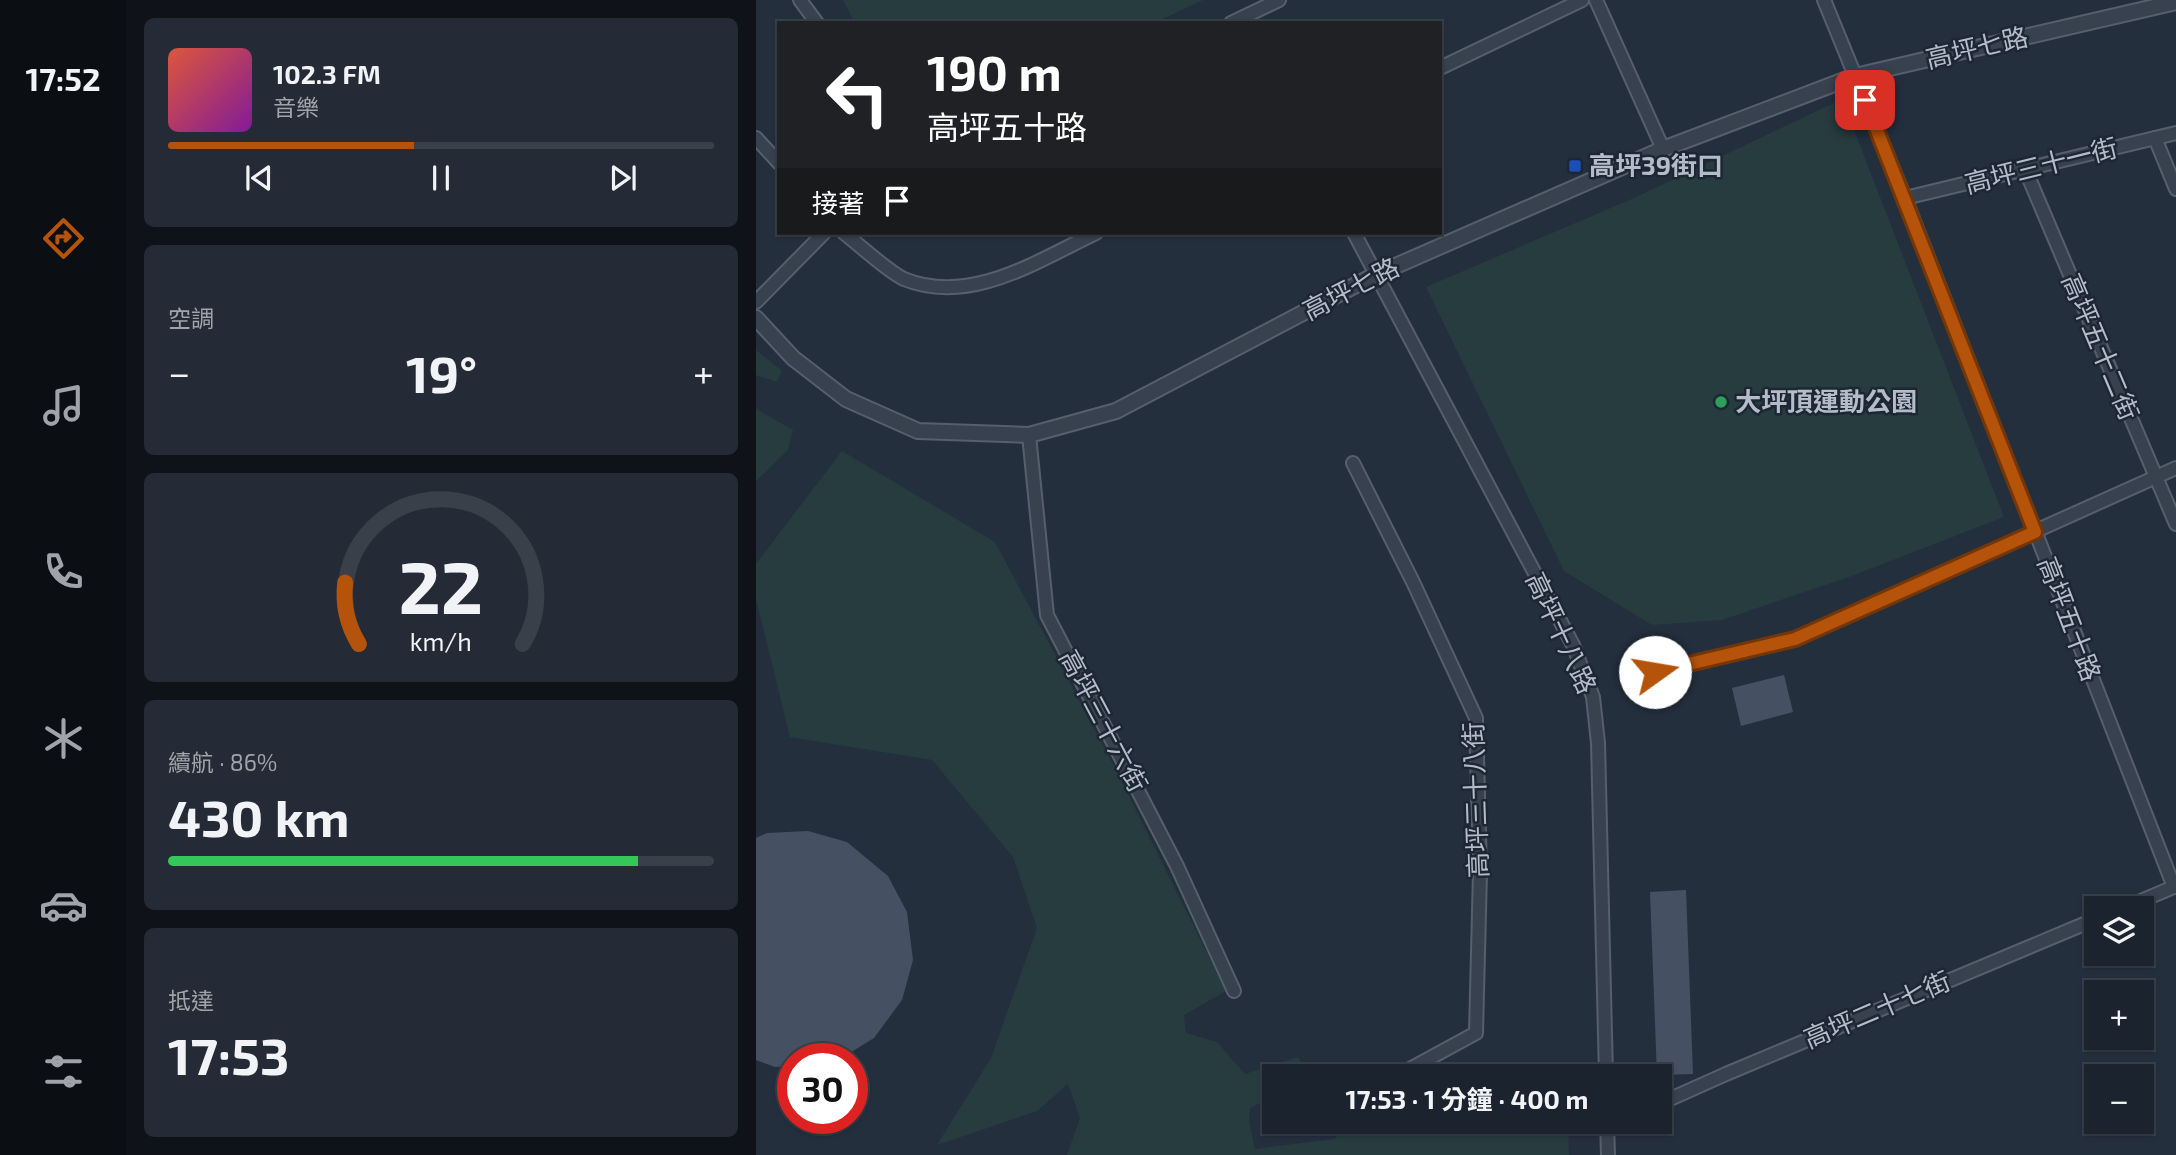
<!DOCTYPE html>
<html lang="zh-TW">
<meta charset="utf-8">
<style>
body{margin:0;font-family:"Exo 2","Noto Sans TC",sans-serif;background:#242b36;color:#f1f3f6;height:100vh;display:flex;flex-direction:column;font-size:26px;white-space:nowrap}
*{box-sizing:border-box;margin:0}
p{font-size:23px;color:#a0a4aa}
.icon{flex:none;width:38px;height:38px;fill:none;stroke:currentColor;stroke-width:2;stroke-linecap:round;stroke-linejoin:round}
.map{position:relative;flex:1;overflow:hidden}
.side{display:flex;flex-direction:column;gap:18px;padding:18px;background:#0f1319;width:630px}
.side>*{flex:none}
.top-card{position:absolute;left:21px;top:21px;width:665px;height:214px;border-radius:0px;box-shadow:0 2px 5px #0004,0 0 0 2px #39404a;background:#202124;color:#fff;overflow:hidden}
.controls{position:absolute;left:1328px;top:896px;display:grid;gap:14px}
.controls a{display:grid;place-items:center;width:70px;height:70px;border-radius:0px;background:#1b232e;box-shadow:0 2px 5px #0004,0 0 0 2px #39404a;font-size:35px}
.speed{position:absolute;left:21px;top:1043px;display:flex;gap:14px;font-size:35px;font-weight:700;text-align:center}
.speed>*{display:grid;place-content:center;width:91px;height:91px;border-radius:50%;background:#1b232e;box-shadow:0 2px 5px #0004,0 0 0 2px #39404a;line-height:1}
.speed .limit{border:10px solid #d22;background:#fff;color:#111}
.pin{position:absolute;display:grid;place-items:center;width:60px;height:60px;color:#fff;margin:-30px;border-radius:14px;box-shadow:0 4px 10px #0006}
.me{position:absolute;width:77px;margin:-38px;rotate:77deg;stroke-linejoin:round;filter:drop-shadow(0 0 5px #0008)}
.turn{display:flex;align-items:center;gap:24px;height:147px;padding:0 35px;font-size:32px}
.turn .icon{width:91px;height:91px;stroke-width:2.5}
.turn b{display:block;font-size:49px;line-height:60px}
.then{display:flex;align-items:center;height:66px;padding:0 35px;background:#0003;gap:14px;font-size:26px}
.big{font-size:52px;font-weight:700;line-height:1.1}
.side .card{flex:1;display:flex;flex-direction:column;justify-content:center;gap:10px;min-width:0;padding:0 24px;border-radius:10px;background:#242b36}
.side .dial{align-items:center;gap:0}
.dial svg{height:182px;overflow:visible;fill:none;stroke:#39404a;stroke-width:7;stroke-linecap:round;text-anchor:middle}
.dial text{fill:#f1f3f6;stroke:none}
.song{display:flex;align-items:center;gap:21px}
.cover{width:84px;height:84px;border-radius:10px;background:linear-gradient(135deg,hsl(10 70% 55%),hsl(290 70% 35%))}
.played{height:7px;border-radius:4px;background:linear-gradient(90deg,#b45309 45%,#39404a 45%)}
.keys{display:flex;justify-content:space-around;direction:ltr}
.heat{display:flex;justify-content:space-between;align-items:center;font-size:38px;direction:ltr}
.charge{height:10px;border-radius:5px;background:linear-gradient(90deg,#34c759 86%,#39404a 0)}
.trip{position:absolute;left:506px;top:1064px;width:410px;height:70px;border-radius:0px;background:#1b232e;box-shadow:0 2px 5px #0004,0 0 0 2px #39404a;font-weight:700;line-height:70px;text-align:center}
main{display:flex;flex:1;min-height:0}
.tab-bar{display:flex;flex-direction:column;width:126px;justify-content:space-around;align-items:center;background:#0b0e12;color:#a0a4aa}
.tab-bar .icon{width:49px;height:49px}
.tab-bar .active{color:#b45309}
.tab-bar b{font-size:32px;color:#f1f3f6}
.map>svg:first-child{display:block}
</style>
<main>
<nav class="tab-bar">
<b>17:52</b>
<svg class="icon active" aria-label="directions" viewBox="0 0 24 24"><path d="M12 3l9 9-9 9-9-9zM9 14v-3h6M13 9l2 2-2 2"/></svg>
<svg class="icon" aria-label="music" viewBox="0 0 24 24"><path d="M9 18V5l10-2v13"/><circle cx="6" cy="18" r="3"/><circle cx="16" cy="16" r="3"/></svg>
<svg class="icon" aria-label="phone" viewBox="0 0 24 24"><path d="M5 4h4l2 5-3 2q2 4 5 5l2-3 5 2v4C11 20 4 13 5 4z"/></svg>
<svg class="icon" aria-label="climate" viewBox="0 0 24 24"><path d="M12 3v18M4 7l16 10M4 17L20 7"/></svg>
<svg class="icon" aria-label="car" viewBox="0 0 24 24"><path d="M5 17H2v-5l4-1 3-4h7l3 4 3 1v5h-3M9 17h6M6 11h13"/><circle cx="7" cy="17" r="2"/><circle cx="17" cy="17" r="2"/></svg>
<svg class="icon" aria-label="filters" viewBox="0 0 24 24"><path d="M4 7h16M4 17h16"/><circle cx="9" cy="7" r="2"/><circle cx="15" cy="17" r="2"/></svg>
</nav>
<section class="side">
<div class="card">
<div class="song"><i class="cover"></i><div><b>102.3 FM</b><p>音樂</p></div></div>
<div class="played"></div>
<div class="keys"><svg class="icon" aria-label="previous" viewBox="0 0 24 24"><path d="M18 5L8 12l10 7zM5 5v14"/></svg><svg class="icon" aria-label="pause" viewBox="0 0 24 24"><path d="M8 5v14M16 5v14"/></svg><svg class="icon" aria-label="next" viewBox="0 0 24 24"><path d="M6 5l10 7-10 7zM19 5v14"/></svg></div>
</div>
<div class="card"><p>空調</p>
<div class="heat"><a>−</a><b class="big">19°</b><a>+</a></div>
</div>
<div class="card dial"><svg viewBox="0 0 100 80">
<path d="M14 69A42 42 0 1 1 86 69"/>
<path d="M14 69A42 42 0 0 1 8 42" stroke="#b45309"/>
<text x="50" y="56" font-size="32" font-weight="700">22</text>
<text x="50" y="72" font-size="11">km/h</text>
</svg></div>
<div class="card"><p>續航 · 86%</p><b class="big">430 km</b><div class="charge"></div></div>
<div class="card"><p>抵達</p><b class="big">17:53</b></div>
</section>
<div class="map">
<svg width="1420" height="1155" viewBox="0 0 1420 1155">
<rect width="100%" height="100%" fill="#242f3e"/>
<g fill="#263c3f">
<path d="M87 0H447L398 23H99Z"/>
<path d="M1086 99 1248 517 1093 577 966 620 896 625 808 571 670 287 878 198Z"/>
<path d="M0 350 26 371 21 382 0 375Z"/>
<path d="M0 409 37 430 32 450 0 481Z"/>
<path d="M86 451 239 542 358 766 470 991 428 1015 430 1033 461 1042 489 1074 542 1057 553 1076H518V1096L494 1108 493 1121 499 1149 578 1139 597 1122H733L758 1124 759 1122H812L813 1155H311L324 1118 312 1084 281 1111 181 1145 235 1058 281 928 257 857 176 760 34 737 0 599V564Z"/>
</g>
<g fill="#455162">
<path d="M1028 675 1037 712 985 726 976 688Z"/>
<path d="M52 831 91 842 132 876 151 912 157 960 146 1000 118 1038 84 1059H37V1066L19 1067 0 1060V838L11 833Z"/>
<path d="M930 890 937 1074 901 1075 894 892Z"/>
</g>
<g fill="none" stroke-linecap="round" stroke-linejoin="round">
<defs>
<g id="minor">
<path d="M44 0 61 23"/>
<path d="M840 0 907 149"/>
<path d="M1068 0 1149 198 1418 887"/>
<path d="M475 23 523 0"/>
<path d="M684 68 826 0"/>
<path d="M0 138 23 163"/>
<path d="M1399 138 1420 189"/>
<path d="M1269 169 1420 524"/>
<path d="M1149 198 1420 133"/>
<path d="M88 233C102 244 134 273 148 279 214 306 281 261 340 233"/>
<path d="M598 233 817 645 837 697 842 743 850 1076"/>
<path d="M0 302 68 233"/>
<path d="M273 435 291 615 421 866 478 991"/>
<path d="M597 463 657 582 720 718 724 872 720 1033 641 1076"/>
<path d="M899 672 1039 639 1420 468"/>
<path d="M1368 908 1420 886"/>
<path d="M903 1104 970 1074 1340 919"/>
<path d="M851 1122 852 1155"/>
</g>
<path id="tertiary" d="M0 318 37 358 90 399 162 431 273 435 360 411 619 275 907 149 1099 76 1420 2"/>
</defs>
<use href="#minor" stroke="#565f6c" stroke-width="16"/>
<use href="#tertiary" stroke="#565f6c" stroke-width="18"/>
<use href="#minor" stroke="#38414e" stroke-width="12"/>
<use href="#tertiary" stroke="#38414e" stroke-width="14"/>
</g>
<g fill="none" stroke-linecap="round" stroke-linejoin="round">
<defs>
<path id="route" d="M899 672 1039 639 1279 532 1109 100"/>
</defs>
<use href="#route" stroke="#753606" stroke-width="18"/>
<use href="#route" stroke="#b45309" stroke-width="12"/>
</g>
<rect fill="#1a4fb4" stroke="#1d2633" stroke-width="2.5" x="812" y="159" width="14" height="14" rx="3.5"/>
<circle fill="#2e9e5b" stroke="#1d2633" stroke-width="2.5" cx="965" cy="402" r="7"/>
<g text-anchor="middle" stroke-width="5" stroke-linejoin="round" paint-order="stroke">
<g font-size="26" fill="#b4bcc9" stroke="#1d2633">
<text transform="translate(1221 48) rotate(-13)" y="9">高坪七路</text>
<text transform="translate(1285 166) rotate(-14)" y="9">高坪三十一街</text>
<text transform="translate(595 289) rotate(-27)" y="9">高坪七路</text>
<text transform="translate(1344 347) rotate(67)" y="9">高坪五十二街</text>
<text transform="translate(1313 619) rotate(69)" y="9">高坪五十路</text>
<text transform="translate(805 633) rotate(65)" y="9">高坪十八路</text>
<text transform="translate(347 721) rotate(62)" y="9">高坪三十六街</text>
<text transform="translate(720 800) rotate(-92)" y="9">高坪三十八街</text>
<text transform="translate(1121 1010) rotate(-23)" y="9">高坪二十七街</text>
</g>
<g font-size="26" font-weight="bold" fill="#b4bcc9" stroke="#1d2633" text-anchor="start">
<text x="833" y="175">高坪39街口</text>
<text x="979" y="411">大坪頂運動公園</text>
</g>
</g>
</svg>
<div class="controls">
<a><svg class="icon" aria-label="layers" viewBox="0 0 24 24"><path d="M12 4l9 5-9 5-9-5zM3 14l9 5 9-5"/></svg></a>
<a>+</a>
<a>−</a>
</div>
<div class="speed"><div class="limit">30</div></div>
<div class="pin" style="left:1109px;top:100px;background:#d93025"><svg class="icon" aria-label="arrive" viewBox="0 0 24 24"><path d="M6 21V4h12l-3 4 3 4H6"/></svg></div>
<svg class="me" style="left:899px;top:672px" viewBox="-20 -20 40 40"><circle r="19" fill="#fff"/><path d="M0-13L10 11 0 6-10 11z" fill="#b45309"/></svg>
<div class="trip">17:53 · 1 分鐘 · 400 m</div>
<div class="top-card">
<div class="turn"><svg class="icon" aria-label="left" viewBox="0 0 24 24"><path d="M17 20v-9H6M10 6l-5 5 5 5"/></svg><div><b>190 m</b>高坪五十路</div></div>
<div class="then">接著<svg class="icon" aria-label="arrive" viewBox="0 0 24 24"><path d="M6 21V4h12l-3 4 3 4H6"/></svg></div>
</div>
</div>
</main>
